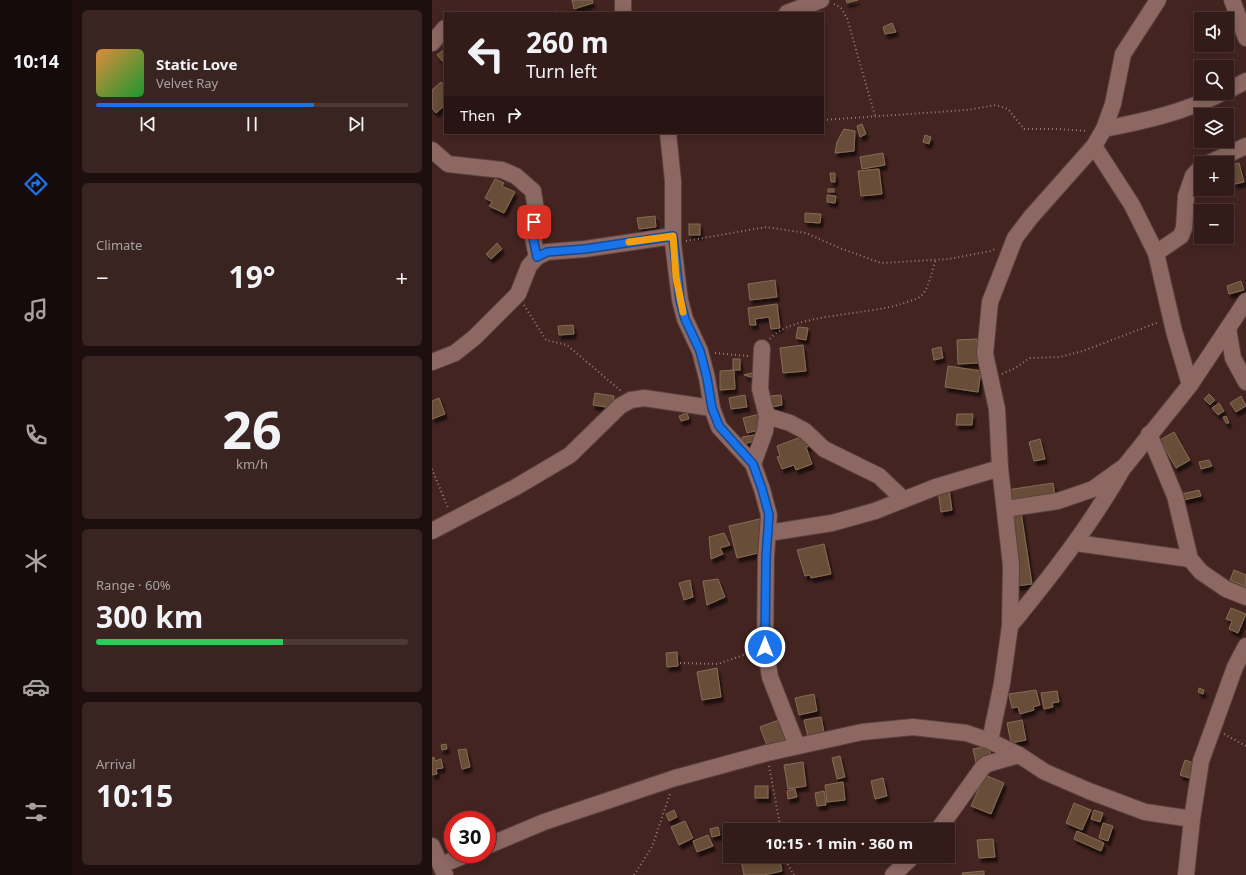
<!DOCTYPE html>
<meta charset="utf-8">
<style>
body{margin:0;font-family:"Noto Sans",sans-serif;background:#3a2421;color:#f1f3f6;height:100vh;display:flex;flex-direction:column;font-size:15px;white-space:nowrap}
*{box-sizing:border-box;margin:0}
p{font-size:13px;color:#a8a1a2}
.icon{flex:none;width:22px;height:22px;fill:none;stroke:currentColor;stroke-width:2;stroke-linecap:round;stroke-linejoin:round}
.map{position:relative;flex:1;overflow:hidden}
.drawer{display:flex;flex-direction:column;gap:10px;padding:10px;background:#1c0f0d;width:360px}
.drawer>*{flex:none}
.top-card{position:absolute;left:12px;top:12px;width:380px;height:122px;border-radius:0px;box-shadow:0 2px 10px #0003,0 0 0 1px #4d3937;background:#321b18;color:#f1f3f6;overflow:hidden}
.tools{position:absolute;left:762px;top:12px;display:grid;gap:8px}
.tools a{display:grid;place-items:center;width:40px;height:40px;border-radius:0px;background:#321b18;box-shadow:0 2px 10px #0003,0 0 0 1px #4d3937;font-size:20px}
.speed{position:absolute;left:12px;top:811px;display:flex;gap:8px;font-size:20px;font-weight:700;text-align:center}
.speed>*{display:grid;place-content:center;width:52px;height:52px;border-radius:50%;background:#321b18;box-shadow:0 2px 10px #0003,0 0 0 1px #4d3937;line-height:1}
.speed .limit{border:6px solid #d22;background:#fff;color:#111}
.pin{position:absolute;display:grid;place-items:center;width:34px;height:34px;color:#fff;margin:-17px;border-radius:8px;box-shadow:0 2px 6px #0006}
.me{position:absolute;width:44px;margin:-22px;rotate:0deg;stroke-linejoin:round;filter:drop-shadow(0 0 3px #0008)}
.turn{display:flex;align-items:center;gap:14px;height:84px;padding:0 16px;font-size:18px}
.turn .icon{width:52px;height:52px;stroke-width:2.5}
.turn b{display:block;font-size:28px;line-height:34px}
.then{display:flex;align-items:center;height:38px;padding:0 16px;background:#0003;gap:8px;font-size:15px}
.big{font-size:30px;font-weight:700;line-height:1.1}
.drawer .card{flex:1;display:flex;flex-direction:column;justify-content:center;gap:6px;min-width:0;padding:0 14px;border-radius:6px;background:#3a2421}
.drawer .dial{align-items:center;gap:0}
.dial b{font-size:52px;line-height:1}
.song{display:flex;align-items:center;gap:12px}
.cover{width:48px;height:48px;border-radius:6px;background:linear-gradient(135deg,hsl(30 70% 55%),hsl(130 70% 35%))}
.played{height:4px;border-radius:2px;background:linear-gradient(90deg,#1a73e8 70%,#4d3937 70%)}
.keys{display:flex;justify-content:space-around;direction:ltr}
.heat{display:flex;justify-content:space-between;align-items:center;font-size:22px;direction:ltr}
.charge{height:6px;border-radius:3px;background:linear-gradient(90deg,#34c759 60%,#4d3937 0)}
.trip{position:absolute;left:291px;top:823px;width:232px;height:40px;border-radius:0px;background:#321b18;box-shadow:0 2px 10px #0003,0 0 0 1px #4d3937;font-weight:700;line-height:40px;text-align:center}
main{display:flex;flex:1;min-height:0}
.tab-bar{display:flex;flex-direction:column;width:72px;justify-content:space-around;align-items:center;background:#140b0a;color:#a8a1a2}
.tab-bar .icon{width:28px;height:28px}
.tab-bar .selected{color:#1a73e8}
.tab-bar b{font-size:18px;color:#f1f3f6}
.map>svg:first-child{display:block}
</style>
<main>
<nav class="tab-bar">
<b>10:14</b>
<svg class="icon selected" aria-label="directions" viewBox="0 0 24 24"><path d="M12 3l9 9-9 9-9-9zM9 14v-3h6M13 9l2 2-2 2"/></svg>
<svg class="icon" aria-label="music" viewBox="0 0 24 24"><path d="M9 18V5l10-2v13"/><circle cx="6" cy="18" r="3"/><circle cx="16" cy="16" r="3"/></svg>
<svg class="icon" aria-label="phone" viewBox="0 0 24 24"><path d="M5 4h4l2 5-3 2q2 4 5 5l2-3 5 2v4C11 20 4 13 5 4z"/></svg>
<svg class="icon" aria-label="climate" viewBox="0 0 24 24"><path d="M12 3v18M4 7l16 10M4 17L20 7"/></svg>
<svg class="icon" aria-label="car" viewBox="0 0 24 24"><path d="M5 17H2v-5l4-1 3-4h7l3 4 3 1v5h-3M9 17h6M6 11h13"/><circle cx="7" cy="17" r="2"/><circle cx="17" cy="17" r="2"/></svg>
<svg class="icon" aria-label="filters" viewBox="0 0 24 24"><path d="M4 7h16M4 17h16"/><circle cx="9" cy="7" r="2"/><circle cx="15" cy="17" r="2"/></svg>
</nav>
<section class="drawer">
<div class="card">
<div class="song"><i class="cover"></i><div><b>Static Love</b><p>Velvet Ray</p></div></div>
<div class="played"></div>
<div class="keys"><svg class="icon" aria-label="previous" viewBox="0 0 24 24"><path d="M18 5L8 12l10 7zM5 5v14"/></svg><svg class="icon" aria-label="pause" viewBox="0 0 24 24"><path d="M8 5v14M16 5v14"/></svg><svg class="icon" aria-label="next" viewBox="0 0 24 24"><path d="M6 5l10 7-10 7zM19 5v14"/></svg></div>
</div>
<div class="card"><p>Climate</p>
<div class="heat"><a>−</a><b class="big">19°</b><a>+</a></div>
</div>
<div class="card dial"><b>26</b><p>km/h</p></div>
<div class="card"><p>Range · 60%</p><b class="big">300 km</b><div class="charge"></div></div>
<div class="card"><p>Arrival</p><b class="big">10:15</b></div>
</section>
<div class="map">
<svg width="814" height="875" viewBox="0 0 814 875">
<defs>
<filter id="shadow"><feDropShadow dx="2.5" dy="4.5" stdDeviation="1" flood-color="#0009"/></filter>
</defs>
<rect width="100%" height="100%" fill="#432420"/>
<g fill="#674e38" stroke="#876c55" filter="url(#shadow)">
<path d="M140 0H160L161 3 142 9Z"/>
<path d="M414 0H426L415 3Z"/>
<path d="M124 11V13L131 11V13H115Z"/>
<path d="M460 23 464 32 453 34 451 27Z"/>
<path d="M13 49V64L5 55Z"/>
<path d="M768 69 769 70V80L764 78Z"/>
<path d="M9 82 11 84 13 83V105L4 113 0 108V90Z"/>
<path d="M430 124 434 134 428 137 425 126Z"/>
<path d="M412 129 423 131 422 151 403 153 405 142Z"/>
<path d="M769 132V141H772L769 142 766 134Z"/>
<path d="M493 135 499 137 497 144 491 142Z"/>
<path d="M451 153 453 165 430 169 428 157Z"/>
<path d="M807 163 812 182 803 184 802 180 795 182V166Z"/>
<path d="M447 169 450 194 429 196 426 171Z"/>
<path d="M398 173H403V182H399Z"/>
<path d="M63 179 72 183 70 186 83 192 72 213 57 206 60 202 53 198Z"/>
<rect x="396" y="189" width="6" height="3"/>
<path d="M395 195 404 196 403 203 395 202Z"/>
<path d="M373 213 389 214 388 223 373 222Z"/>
<path d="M223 216 224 227 207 229 205 218Z"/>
<rect x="257" y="224" width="11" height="11"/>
<path d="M65 243 70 249 59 259 54 254Z"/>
<path d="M343 280 345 297 318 300 316 284Z"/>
<path d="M809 281 812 290 797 294 795 286Z"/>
<path d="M345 304 348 328 339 329 337 317 323 319 324 325H318L316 308Z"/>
<path d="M141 325 142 334 127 335 126 326Z"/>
<path d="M366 327 376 328 374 340 364 338Z"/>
<path d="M545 339 546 363 526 364 525 340Z"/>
<path d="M371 345 374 371 351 373 348 348Z"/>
<path d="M509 347 511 358 502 360 500 349Z"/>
<rect x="301" y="359" width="7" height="11"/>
<path d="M516 366 549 371 546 392 513 387Z"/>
<path d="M302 370 303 389 288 390V371Z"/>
<path d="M327 371 326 379 312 375Z"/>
<path d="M163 393 182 396 180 408 161 405Z"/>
<path d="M777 394 783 400 778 405 772 399Z"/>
<path d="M313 395 315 407 299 409 297 398Z"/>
<path d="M349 395 350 405 340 407 339 396Z"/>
<path d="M809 396 814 406 804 412 798 403Z"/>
<path d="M7 398 13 414 0 419V401Z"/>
<path d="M787 403 792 411 786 415 780 408Z"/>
<path d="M255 413 257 419 249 421 247 416Z"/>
<path d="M328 414 331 429 315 433 311 418Z"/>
<path d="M525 414H541L540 425H524Z"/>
<path d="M794 416 797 423H794L791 417Z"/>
<path d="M742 432 758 460 744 468 728 440Z"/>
<path d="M322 435 323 441 312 444 310 437Z"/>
<path d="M374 435 378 446 374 447 380 464 364 470 362 465 350 469 345 457 348 456 345 446Z"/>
<path d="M608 439 613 459 602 461 597 442Z"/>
<path d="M777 460 780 466 769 469 767 462Z"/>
<path d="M621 483 623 495 576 502 575 490Z"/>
<path d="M517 489 520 510 509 512 506 490Z"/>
<path d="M767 490 769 496 752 500 750 494Z"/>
<path d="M589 512 600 584 584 586 575 513Z"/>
<path d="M332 518 339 550 305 558 297 526Z"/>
<path d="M292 533 298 545 288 548 291 554 279 559 277 537Z"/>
<path d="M392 544 399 574 379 578 378 575 373 576 365 550Z"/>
<path d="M802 570 814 575V587L798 580Z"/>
<path d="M286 579 293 597 275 605 271 581Z"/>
<path d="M258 580 261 597 252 600 247 583Z"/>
<path d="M799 608 814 614 806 633 797 629 800 621 794 619Z"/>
<path d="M245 652 246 666 235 667 234 653Z"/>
<path d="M285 668 289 697 270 700 265 672Z"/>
<path d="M767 688 772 690 771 694 766 692Z"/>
<path d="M604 690 608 705 601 707 602 710 588 714 586 707 580 708 577 694Z"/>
<path d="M625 691 627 702 620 703 621 707 612 709 609 693Z"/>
<path d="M382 694 385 711 367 715 363 698Z"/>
<path d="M389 717 393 737 377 741 372 720Z"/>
<path d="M352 718 361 742 337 751 328 727Z"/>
<path d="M590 720 594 740 579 743 575 723Z"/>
<path d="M14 744 15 749 10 750 9 745Z"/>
<path d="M557 746 559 755 555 761 544 763 541 749Z"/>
<path d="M34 749 38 767 30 769 26 750Z"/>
<path d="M408 756 413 777 405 779 400 758Z"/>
<path d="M2 757 3 761 9 759 11 768 4 769 5 774 0 775V758Z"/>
<path d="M753 760 762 763 757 778 748 775Z"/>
<path d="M371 762 374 786 356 789 352 765Z"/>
<path d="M553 775 572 783 559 814 539 806Z"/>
<path d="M451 778 455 796 443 799 439 781Z"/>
<path d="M411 782 413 800 395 802 393 785Z"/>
<rect x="323" y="786" width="13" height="12"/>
<path d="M363 789 365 797 356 799 355 791Z"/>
<path d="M392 791 394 805 385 806 383 793Z"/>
<path d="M642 803 659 810 650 830 634 823Z"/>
<path d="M242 810 245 817 237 821 234 814Z"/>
<path d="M662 810 671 813 668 822 659 819Z"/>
<path d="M253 821 261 838 247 845 239 827Z"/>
<path d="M671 823 681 826 676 841 667 838Z"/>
<path d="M286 827 288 835 280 837 278 829Z"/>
<path d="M645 831 672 843 669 851 642 839Z"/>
<path d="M276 835 281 846 265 852 261 841Z"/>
<path d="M561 839 563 857 547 858 545 840Z"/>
<path d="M308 856H347L350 871 332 875H312Z"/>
<path d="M552 871V875H531L530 873Z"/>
</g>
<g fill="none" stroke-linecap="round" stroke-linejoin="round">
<defs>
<g id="minor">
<path d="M800 0 814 38"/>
<path d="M191 13V0"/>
<path d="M355 13 389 0"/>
<path d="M0 43 13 28"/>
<path d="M795 91 814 81"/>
<path d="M672 129C713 121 753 112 790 93"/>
<path d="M236 133 241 181V243L248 300 253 319 268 351 275 378 280 408 287 427 321 464 330 489 337 515 334 557 333 647 338 677 365 746"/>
<path d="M662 146 700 205 724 253 742 331 758 385"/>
<path d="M0 150 16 164 70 170 84 176 101 191 104 210 100 233 105 257"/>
<path d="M777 163 814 146"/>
<path d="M724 253 749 236 752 228 754 196 761 176 769 167"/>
<path d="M796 328 801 358 814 382"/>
<path d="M0 362 23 353 43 337 86 294 97 266 105 257 115 252 153 249 241 236"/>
<path d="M335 416 358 423 373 431 392 449 447 476 471 499"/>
<path d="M717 434 743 496 758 559 769 572 794 589 814 597"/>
<path d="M321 464 333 431 335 416 328 389 330 348"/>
<path d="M573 509 626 501 661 489 693 466 758 385 814 301"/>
<path d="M0 531 84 487 138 455 188 406 199 400 212 398 280 408"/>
<path d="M336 533 400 523 443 511 504 487 568 468"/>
<path d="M644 543 758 559"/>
<path d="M578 626C619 576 658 526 690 470"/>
<path d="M558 741 570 683 578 626 579 565 568 468 565 409 553 354 558 302 583 238 599 217 662 146 672 129 681 104 691 54 726 0"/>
<path d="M506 830 551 767 555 764 587 755"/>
<path d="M0 846 13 875"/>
<path d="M55 846 112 822 243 778 335 753 430 732 481 727 534 733 558 741 587 755 613 772 657 791 713 812 760 819"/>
<path d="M9 865 36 854"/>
<path d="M461 875 481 856"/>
<path d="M754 875 760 819 769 761 803 667 814 646"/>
</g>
</defs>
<use href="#minor" stroke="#5b413e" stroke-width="18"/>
<g stroke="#987e7a" stroke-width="2" stroke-dasharray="1 3" stroke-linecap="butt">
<path d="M402 4 409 8 415 18 443 116"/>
<path d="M391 120 535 110 564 105 576 109 592 129H626L655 131"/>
<path d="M254 241 334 227 374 233 405 247 449 263 517 259 559 251 565 248"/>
<path d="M92 305 114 340 135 345 189 391"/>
<path d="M338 339C358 314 436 315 469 304 475 302 483 300 489 296 497 289 500 270 504 259"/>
<path d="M283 353 316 356"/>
<path d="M570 374 583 368 598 358 628 357 651 351 727 322"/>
<path d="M0 469 16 508"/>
<path d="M248 663 286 664 320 652"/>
<path d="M792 734 814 746"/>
<path d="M337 766 349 830"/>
<path d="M355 856 356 865 362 875"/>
<path d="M202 875 220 847 238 794"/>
</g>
<use href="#minor" stroke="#8d6863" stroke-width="16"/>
</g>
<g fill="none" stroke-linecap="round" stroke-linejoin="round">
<defs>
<path id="route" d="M102 222 100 233 105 257 115 252 153 249 241 236 248 300 253 319 268 351 275 378 280 408 287 426 321 464 330 489 337 515 334 557 333 647"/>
</defs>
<use href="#route" stroke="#114b97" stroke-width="10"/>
<use href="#route" stroke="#1a73e8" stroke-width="7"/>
<path stroke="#f59e0b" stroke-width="7" d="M197 242 241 236 244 277 251 312"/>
</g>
</svg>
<div class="tools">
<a><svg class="icon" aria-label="sound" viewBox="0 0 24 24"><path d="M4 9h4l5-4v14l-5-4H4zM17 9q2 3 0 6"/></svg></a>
<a><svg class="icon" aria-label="search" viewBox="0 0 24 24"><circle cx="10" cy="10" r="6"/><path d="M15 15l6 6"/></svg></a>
<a><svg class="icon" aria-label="layers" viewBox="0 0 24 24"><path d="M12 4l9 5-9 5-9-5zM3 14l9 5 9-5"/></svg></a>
<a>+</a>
<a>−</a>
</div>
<div class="speed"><div class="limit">30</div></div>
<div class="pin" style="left:102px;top:222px;background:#d93025"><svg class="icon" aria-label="arrive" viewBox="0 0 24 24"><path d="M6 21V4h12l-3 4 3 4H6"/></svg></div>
<svg class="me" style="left:333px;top:647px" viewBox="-20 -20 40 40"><circle r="17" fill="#1a73e8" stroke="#fff" stroke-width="3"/><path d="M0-11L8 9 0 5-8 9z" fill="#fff"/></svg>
<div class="trip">10:15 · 1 min · 360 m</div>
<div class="top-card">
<div class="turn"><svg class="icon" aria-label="left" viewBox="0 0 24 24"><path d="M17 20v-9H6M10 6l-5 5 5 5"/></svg><div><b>260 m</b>Turn left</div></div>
<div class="then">Then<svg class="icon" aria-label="right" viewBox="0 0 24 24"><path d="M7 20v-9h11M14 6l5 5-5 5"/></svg></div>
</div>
</div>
</main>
